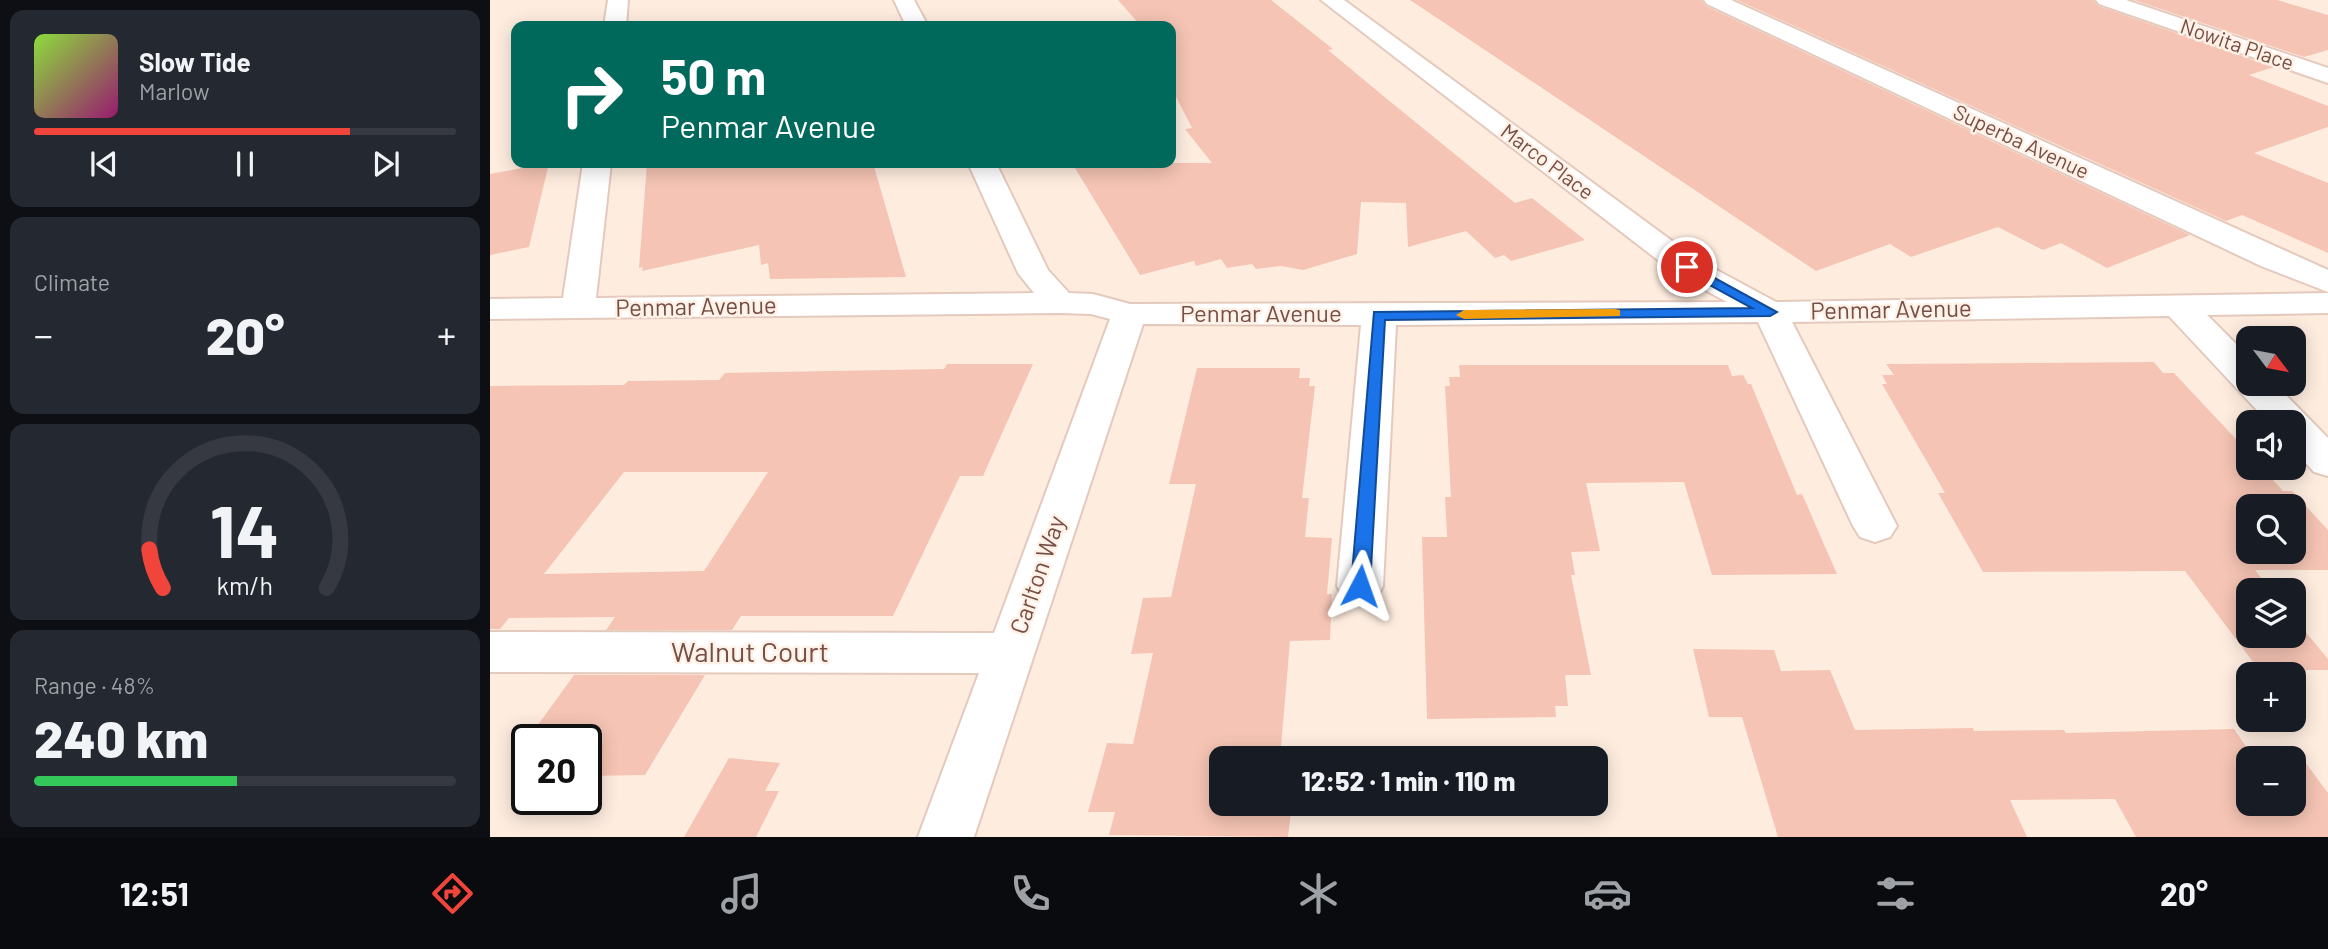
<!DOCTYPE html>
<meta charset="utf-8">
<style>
body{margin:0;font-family:Barlow,sans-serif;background:#242831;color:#f1f3f6;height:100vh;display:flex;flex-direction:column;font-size:26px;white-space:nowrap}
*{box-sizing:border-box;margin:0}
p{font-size:23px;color:#9ea1a6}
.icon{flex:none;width:38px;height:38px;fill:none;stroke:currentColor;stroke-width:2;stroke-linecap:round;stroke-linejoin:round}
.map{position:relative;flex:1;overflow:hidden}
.sheet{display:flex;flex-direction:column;gap:10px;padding:10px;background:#0d0f14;width:490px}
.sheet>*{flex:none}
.top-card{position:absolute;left:21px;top:21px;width:665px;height:147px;border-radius:14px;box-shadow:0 4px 18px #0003;background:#00695c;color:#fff;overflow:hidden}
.needle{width:46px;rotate:122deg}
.tools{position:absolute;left:1746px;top:326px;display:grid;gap:14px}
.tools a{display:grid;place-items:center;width:70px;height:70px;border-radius:14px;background:#171b24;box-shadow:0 4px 18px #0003;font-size:35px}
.speed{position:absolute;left:21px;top:724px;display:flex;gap:14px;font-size:35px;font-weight:700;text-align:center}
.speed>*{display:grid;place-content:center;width:91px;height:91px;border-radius:50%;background:#171b24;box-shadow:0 4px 18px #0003;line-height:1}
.speed .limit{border:4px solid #111;border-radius:10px;background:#fff;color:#111}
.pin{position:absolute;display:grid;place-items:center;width:60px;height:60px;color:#fff;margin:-30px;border:4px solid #fff;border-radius:50%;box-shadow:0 2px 7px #0007}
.me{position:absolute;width:77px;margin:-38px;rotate:4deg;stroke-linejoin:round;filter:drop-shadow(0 0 5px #0008)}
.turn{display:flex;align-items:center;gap:24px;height:147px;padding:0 35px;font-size:32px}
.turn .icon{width:91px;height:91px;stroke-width:2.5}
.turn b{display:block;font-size:49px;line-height:60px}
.big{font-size:52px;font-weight:800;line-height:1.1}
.sheet .widget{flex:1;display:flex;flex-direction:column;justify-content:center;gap:10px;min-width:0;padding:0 24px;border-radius:14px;background:#242831}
.sheet .dial{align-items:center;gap:0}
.dial svg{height:182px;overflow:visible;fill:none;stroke:#363941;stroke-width:7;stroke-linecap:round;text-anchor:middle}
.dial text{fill:#f1f3f6;stroke:none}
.song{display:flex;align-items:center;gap:21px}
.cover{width:84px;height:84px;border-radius:10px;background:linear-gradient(135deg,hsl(90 70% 55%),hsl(320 70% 35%))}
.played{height:7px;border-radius:4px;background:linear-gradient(90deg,#f1453b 75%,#363941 75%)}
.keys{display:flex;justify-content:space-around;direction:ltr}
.heat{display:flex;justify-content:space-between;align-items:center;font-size:38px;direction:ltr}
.charge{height:10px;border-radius:5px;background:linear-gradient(90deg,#34c759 48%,#363941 0)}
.trip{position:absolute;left:719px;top:746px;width:399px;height:70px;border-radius:14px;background:#171b24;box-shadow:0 4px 18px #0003;font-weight:800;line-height:70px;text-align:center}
.menu{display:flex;height:112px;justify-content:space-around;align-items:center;background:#090b0e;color:#9ea1a6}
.menu .icon{width:49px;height:49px}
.menu .current{color:#f1453b}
.menu b{font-size:32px;color:#f1f3f6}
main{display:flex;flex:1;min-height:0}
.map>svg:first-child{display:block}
</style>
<main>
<section class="sheet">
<div class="widget">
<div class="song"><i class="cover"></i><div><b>Slow Tide</b><p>Marlow</p></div></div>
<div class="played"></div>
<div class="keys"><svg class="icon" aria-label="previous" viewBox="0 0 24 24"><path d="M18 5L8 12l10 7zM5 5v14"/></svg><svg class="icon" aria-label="pause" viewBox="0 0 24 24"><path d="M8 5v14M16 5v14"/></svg><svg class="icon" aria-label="next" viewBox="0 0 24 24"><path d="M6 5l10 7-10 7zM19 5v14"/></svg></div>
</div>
<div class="widget"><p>Climate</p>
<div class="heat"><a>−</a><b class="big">20°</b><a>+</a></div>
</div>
<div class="widget dial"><svg viewBox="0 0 100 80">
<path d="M14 69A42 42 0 1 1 86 69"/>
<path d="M14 69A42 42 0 0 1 8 52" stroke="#f1453b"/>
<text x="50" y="56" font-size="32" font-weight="700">14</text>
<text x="50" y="72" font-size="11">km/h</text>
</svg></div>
<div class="widget"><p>Range · 48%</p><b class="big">240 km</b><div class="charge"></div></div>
</section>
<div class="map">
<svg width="1838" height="837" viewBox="0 0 1838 837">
<rect width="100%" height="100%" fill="#feeddf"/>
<g fill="#f5c4b4" fill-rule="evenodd">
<path d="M628 0H781L843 49 838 50 897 99 1025 203 1042 198 1095 240 1021 261 1014 255 1005 258 976 231 918 247 916 203 871 202 867 254 813 270 791 266 766 269 762 264 737 268 731 259 706 266 704 261 650 275 582 163H722L695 129 702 128 681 87V26H651Z"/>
<path d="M920 0H1211L1216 6 1700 235 1617 268 1571 243 1553 250 1508 227 1421 257 1400 244 1326 271Z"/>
<path d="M1247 0H1603L1608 6 1784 67 1759 75 1838 106V127L1764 153 1838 183V253L1752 215 1736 221Z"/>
<path d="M1644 0H1787L1838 15V50L1814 57Z"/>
<path d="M59 163 39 247 0 255V174Z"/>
<path d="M157 163H383L416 277 280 279 278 263 271 265 269 245 152 271 153 267 149 268Z"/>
<path d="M1664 362 1673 373H1684L1759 453V467H1771L1793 491H1802L1838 530V570H1765L1781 590H1759V635H1804V618L1838 659V670H1769L1695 571 1493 572 1448 493H1455L1392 384H1397L1392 375H1404L1396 364ZM1759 506H1804V551H1759Z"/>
<path d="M457 364H543L493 476H470L403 616H251L242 630H116L125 617 19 618 10 629H0V386L134 385 138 381 229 380 235 373 454 369ZM134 472H278L214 571 54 574Z"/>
<path d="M969 365H1238L1242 376 1253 375 1258 384H1261L1307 495 1312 494 1347 574 1222 575 1194 482 1096 483 1110 551 1081 552 1085 575H1081L1101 675H1075L1078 706H1065L1066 717 937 719 932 537H957L955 497H961L955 386H960L959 377H970Z"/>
<path d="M707 368H810L809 378H820L819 386H825L812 498H819L815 537 842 538 837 594H842L840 640 800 641 791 747H808L806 758H732V803H802L798 837 619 835 625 812H598L617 743 643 744 663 653 641 654 653 598 681 597 706 484H679Z"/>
<path d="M1203 649 1284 650 1291 671 1340 670 1365 730 1483 728 1484 731 1574 730 1576 733 1744 729 1764 758H1759V803H1804V759L1812 758 1838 793V837H1646L1625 799 1520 800 1537 837H1288L1252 717H1219Z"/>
<path d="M84 675H215L155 775 96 776V735L80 740H37Z"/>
<path d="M239 758 290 763 275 791H289L266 837H194Z"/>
</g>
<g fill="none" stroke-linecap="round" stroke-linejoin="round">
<defs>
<g id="minor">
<path d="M118 0H138L136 26H114Z"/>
<path d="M404 0H424L438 26H416Z"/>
<path d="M831 0H854L1208 260 1286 302 1838 293V313L1717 315 1759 357V383H1784L1838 438V476L1824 472 1804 450V422H1778L1679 316 1302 322 1407 526 1400 537 1385 542 1370 537 1363 526 1268 322 906 325 893 586 886 599 870 604 854 599 847 586 871 325 653 324 484 837H428L489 673 0 672V632L504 633 620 319 601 314 570 313 0 319V299L73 298 93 163H121L106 298 544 293 528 273 478 163H506L558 270 579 293 603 294 640 304 1237 302 1186 274Z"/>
<path d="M1214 0H1241L1838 270V292L1771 266 1217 4Z"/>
<path d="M1606 0H1636L1838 68V83L1609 4Z"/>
</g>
</defs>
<use href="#minor" stroke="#e4c9bd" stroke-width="4"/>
<use href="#minor" fill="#fff" fill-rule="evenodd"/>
</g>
<path fill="#1a73e8" stroke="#114b97" stroke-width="2" d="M1197 263 1287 312 1280 316 895 320 880 586 877 591 870 593 863 591 861 586 884 312 1262 308 1192 270V264Z"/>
<path fill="#f59e0b" d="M1125 309 1130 310V316L974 319 966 315 974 310Z"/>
<g text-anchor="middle" stroke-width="5" stroke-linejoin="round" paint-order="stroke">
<g font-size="21" fill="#754e45" stroke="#fff1e6">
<text transform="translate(1747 45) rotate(19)" y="7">Nowita Place</text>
<text transform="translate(1531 142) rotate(25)" y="7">Superba Avenue</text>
<text transform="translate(1057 162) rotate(37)" y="7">Marco Place</text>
</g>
<g font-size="24" fill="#754e45" stroke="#fff1e6">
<text transform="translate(206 307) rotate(-1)" y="8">Penmar Avenue</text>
<text transform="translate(1401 310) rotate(-1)" y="8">Penmar Avenue</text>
<text x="771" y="322">Penmar Avenue</text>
<text transform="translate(548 575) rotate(-71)" y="8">Carlton Way</text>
</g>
<g font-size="28" fill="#754e45" stroke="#fff1e6">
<text x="260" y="662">Walnut Court</text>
</g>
</g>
</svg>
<div class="tools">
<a><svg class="needle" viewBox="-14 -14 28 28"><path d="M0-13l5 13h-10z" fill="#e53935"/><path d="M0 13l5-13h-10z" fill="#9ea1a6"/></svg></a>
<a><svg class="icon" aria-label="sound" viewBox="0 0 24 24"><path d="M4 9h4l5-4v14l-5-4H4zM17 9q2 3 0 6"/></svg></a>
<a><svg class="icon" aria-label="search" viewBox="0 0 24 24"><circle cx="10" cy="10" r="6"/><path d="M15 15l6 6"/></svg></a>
<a><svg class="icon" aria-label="layers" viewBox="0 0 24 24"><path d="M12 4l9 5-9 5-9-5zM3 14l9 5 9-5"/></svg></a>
<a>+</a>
<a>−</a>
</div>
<div class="speed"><div class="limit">20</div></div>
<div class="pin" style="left:1197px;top:267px;background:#d93025"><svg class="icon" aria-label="arrive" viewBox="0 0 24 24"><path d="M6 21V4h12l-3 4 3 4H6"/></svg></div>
<svg class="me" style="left:870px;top:586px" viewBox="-20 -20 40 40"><path d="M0-17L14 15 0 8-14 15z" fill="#1a73e8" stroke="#fff" stroke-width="4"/></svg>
<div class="trip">12:52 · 1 min · 110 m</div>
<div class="top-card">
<div class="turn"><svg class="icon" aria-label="right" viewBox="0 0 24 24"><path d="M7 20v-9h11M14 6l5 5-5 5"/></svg><div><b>50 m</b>Penmar Avenue</div></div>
</div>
</div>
</main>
<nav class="menu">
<b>12:51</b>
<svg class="icon current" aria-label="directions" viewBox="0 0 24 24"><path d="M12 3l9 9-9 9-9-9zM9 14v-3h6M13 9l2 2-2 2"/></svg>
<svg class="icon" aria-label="music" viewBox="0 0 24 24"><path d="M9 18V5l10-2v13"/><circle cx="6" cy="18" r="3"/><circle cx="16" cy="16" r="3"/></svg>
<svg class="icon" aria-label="phone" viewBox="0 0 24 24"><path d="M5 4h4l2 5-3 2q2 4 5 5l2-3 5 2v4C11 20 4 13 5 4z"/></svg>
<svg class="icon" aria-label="climate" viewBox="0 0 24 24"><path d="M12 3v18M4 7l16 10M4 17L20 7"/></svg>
<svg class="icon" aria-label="car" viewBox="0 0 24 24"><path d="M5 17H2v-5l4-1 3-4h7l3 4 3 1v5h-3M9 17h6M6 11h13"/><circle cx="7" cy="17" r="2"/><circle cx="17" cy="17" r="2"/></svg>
<svg class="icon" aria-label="filters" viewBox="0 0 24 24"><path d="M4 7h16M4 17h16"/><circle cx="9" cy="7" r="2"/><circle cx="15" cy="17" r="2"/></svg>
<b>20°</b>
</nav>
